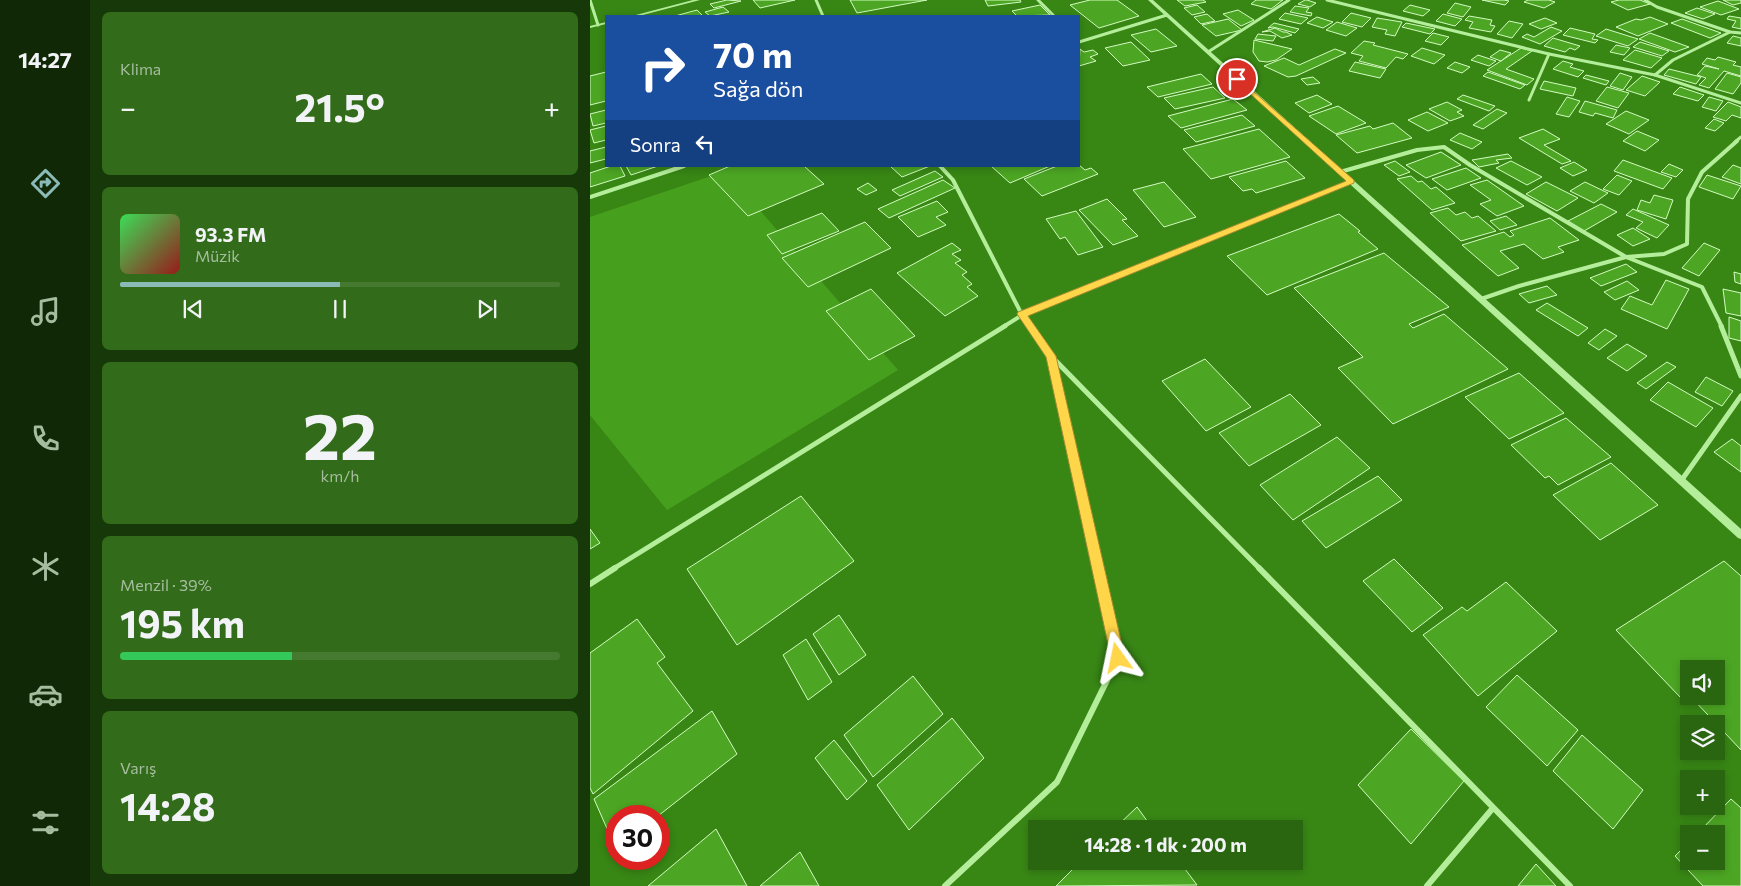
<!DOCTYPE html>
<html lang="tr">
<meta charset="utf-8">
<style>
body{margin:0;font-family:Commissioner,sans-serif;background:#326b19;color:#f1f3f6;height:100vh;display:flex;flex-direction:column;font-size:19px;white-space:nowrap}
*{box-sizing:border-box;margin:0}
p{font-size:16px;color:#a5bd9f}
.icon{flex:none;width:28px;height:28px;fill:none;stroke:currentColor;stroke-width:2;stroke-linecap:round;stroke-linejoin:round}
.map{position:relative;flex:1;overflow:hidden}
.details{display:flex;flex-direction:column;gap:12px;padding:12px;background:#173809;width:500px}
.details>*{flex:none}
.top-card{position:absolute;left:15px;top:15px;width:475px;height:152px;border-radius:0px;box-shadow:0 2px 8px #0003;background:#1a4fa0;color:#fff;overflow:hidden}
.buttons{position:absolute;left:1090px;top:660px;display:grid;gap:10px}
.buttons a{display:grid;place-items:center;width:45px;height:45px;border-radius:0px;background:#2a6510;box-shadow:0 2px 8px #0003;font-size:25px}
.speed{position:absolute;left:15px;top:805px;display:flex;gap:10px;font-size:25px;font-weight:700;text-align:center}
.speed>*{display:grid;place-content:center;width:65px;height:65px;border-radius:50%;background:#2a6510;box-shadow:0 2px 8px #0003;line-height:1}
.speed .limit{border:8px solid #d22;background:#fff;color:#111}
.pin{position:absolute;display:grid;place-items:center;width:42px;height:42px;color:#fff;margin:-21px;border:2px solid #fff;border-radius:50%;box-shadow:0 1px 5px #0007}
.me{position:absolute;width:55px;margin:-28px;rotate:348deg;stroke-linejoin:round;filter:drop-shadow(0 0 4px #0008)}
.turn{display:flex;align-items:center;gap:18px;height:105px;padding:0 25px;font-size:22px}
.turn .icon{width:65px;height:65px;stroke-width:2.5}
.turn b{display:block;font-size:35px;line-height:42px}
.then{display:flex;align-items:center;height:48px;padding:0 25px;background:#0003;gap:10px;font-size:19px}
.big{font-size:38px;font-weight:700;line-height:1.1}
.details .card{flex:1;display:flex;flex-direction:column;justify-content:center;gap:8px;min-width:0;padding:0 18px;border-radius:8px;background:#326b19}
.details .dial{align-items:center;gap:0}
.dial b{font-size:65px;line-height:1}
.song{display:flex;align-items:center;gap:15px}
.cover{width:60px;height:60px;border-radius:8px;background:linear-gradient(135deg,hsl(130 70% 55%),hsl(0 70% 35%))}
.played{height:5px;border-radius:2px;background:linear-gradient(90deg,#8bbbb9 50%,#467930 50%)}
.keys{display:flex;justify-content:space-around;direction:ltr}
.heat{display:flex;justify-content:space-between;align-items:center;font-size:28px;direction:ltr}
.charge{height:8px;border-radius:4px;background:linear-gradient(90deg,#34c759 39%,#467930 0)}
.trip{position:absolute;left:438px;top:820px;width:275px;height:50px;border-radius:0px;background:#2a6510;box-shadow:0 2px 8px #0003;font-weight:700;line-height:50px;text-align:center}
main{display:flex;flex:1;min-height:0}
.tab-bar{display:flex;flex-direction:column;width:90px;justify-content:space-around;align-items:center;background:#112806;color:#a5bd9f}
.tab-bar .icon{width:35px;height:35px}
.tab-bar .current{color:#8bbbb9}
.tab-bar b{font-size:22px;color:#f1f3f6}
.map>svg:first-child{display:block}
</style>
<main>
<nav class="tab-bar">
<b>14:27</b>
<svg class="icon current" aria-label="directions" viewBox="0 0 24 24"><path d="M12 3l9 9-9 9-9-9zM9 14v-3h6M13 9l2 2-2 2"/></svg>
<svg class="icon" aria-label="music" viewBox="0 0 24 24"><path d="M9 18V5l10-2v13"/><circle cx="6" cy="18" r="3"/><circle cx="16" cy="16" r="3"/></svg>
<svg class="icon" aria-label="phone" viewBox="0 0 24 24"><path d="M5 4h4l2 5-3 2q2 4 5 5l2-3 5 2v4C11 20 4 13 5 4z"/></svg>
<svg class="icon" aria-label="climate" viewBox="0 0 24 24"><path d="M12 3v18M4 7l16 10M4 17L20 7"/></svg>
<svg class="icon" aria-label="car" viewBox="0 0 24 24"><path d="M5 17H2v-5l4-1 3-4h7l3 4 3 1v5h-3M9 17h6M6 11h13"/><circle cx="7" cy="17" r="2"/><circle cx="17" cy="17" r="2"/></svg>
<svg class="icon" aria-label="filters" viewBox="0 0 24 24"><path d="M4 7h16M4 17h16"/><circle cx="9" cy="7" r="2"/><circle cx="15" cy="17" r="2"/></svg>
</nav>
<section class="details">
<div class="card"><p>Klima</p>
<div class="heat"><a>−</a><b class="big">21.5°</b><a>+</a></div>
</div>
<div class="card">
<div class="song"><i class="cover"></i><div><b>93.3 FM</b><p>Müzik</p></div></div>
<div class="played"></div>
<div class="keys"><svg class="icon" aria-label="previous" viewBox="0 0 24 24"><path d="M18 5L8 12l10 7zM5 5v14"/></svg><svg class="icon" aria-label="pause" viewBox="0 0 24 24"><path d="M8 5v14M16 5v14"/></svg><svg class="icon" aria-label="next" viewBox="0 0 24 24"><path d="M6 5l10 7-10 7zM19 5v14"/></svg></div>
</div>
<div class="card dial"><b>22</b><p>km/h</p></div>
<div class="card"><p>Menzil · 39%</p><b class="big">195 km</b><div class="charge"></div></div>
<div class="card"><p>Varış</p><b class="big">14:28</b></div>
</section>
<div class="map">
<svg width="1151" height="886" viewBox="0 0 1151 886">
<rect width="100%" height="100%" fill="#388715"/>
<path fill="#47a01d" d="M136 171 308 370 77 510 0 415V217Z"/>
<g fill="#4ca623" stroke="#d3fbc0">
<path d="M137 0 151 1 124 8 120 4Z"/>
<path d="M163 0H205L170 8Z"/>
<path d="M260 0H337L267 13Z"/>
<path d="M395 0H430L431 2 398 6Z"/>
<path d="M500 0H527L549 16 509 28 480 5Z"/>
<path d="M587 0H613L616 2 595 6Z"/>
<path d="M666 0H693L681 9 661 4Z"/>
<path d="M715 0H717L726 3 720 7 708 4Z"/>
<path d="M892 0H914L919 1 915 5Z"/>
<path d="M938 0H959L965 2 954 8 934 2Z"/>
<path d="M1029 0H1050L1060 4 1038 10 1021 2Z"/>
<path d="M1133 0H1151V3L1143 5Z"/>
<path d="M1128 1 1149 9 1131 15 1110 7Z"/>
<path d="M865 3 881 7 873 17 857 13Z"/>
<path d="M450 5 460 15 427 16 422 11Z"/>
<path d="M607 5 615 12 602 15 594 8Z"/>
<path d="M820 5 840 10 833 16 813 11Z"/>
<path d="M705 6 719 8 716 12 722 13 721 16 700 12Z"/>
<path d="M133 7 139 12 120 16 115 12Z"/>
<path d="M1107 8 1125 14 1113 19 1095 13Z"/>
<path d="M107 10 113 16H85Z"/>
<path d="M648 10 664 20 651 26 633 14Z"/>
<path d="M695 13 718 18 711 24 689 19Z"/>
<path d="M761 13 781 18 772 27 752 22Z"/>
<path d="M617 14 625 21 611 24 604 17Z"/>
<path d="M853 14 872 19 865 26 846 21Z"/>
<path d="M879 16 902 20 900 25 905 26 901 32 879 28 883 22 875 20Z"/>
<path d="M1139 16 1151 18V29L1142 27 1146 21 1137 19Z"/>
<path d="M727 17 743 22 733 28 717 23Z"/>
<path d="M1060 17 1078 24 1048 36 1026 27 1046 19 1051 20Z"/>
<path d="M787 18 812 22 805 36 795 34 797 30 782 27Z"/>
<path d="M955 18 967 23 951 29 939 24Z"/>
<path d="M638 19 652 30 626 36 612 25Z"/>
<path d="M1092 19 1131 33 1120 38 1081 23Z"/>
<path d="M919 21 933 24 922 38 907 34Z"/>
<path d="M747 22 767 28 756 36 736 30Z"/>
<path d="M684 23 709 29 705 33 683 27 678 28Z"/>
<path d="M816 23 845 29 840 34 812 27Z"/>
<path d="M961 27 972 31 950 44 932 37 937 34 944 37Z"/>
<path d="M685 28 693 32H696L702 35 692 38 680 31 672 32Z"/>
<path d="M980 28 1005 34 1002 39 1008 40 1005 43 973 35Z"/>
<path d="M566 29 587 46 561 52 541 35Z"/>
<path d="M1016 29 1048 39 1038 46 1006 36Z"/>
<path d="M843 33 859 37 851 45 835 41Z"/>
<path d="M1060 33 1099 47 1085 52 1049 39Z"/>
<path d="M668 34 686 36 683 41 665 39Z"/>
<path d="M1143 36 1151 38V46L1137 43Z"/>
<path d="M963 38 990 46 985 50 980 48 975 52 954 46Z"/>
<path d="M664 40 702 49 686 60 677 62 669 61 663 52Z"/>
<path d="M774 41 785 43 783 45 818 54 813 59 806 57 796 68 769 61 773 56 761 53Z"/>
<path d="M541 42 560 60 533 66 515 48Z"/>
<path d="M1050 42 1079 51 1072 56 1043 47Z"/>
<path d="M1026 45 1040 48 1034 55 1020 52Z"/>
<path d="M832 48 855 55 844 64 821 56Z"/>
<path d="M931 48 942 51 916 69 944 79 937 85 897 70Z"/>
<path d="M490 49 494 52 503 50 508 54 500 57 506 61 489 66Z"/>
<path d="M745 49 756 53 706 76 698 77 674 66 694 58 709 65Z"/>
<path d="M910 50 921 53 911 61 900 57Z"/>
<path d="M1045 50 1072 58 1061 68 1033 60Z"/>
<path d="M888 55 906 61 899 66 881 60Z"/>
<path d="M1128 57 1146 62 1143 65 1151 67V76L1134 71 1119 88 1109 85 1116 78 1107 75 1115 66 1129 69 1112 64 1117 58 1125 60Z"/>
<path d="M973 61 983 64 980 67 994 71 988 77 963 69Z"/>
<path d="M765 62 796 69 790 78 759 71Z"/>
<path d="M865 62 880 67 872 73 857 68Z"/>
<path d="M1079 69 1111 77 1106 84 1074 75Z"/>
<path d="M16 72V101L0 105V76Z"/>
<path d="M898 72 935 85 930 89 893 76Z"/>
<path d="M1030 73 1042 77 1033 90 1020 86Z"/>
<path d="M1137 73 1151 77V83L1143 94 1125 89Z"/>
<path d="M611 74 622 84 568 97 557 87Z"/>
<path d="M996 75 1019 81 1016 85 993 78Z"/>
<path d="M1052 76 1070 82 1055 96 1036 90Z"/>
<path d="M723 77 730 83 717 85 711 79Z"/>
<path d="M954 81 986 88 983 96 950 89Z"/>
<path d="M623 87 635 98 585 109 574 98Z"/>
<path d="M1017 87 1039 93 1028 108 1006 101Z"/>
<path d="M1090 87 1114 95 1108 101 1083 94Z"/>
<path d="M727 95 742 104 719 113 705 103Z"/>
<path d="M873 95 905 106 899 111 867 99Z"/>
<path d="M977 97 990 101 979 117 966 114Z"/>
<path d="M1119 97 1133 101 1126 111 1112 107Z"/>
<path d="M643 99 657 110 591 128 578 116Z"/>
<path d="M995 101 1027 110 1023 118 1005 113 1003 116 989 112Z"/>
<path d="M857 102 872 110 867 112 874 116 860 121 839 109Z"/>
<path d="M1138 102 1151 107V118L1142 115 1136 121 1123 117Z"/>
<path d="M748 106 776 123 746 134 719 116Z"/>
<path d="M907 109 917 113 893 129 883 125Z"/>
<path d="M16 110V123L3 126 0 114Z"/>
<path d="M1036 111 1059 120 1039 134 1016 124Z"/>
<path d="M837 112 858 123 838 131 818 120Z"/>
<path d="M652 115 665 126 606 142 594 130Z"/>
<path d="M1124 119 1134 123 1125 131 1115 128Z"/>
<path d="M803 123 822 138 767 153 746 135 780 126 783 129Z"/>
<path d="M16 126V140L4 143 0 130Z"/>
<path d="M669 129 700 157 621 179 593 149Z"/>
<path d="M953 129 970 139 954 145 981 161 972 164 929 138Z"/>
<path d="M1047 131 1069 140 1055 151 1033 141Z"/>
<path d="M870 133 892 142 882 149 860 140Z"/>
<path d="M16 147V159L0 163V151Z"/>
<path d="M851 152 871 165 836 178 816 165Z"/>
<path d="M918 154 922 158 906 160 909 163 889 167 882 160Z"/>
<path d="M1033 160 1082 178 1073 189 1024 171Z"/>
<path d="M696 161 715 178 666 193 662 189 653 191 639 177Z"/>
<path d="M805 161 820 172 809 176 794 165Z"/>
<path d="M921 161 952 177 937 185 906 168Z"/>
<path d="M984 162 997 170 983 176 970 168Z"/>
<path d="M1079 164 1093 170 1086 177 1071 172Z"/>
<path d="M489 165 495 170 501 168 508 174 452 196 434 179 467 166Z"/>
<path d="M1143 165 1151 168V184L1132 177Z"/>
<path d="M21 166H30L35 176 0 187V173Z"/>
<path d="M36 166H68L41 175Z"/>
<path d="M140 166H214L234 184 158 216 119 175Z"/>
<path d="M300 166H340L312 177Z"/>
<path d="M401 166H460L420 183Z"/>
<path d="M876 168 891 178 857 190 842 179Z"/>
<path d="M345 171 353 177 310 196 302 190Z"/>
<path d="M1027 175 1042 181 1029 195 1013 189Z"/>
<path d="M1117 175 1151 186 1143 199 1109 187Z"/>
<path d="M821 176 828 182 832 181 841 189 846 187 865 203 842 210 807 179Z"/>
<path d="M353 180 365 188 299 218 288 209Z"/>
<path d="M897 180 934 206 907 216 890 204 901 200 880 185Z"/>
<path d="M574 182 606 217 574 227 543 190Z"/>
<path d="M956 182 988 198 967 211 936 194Z"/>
<path d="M995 182 1018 193 1004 203 980 191Z"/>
<path d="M278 183 287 190 276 195 267 189Z"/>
<path d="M1064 195 1083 200 1076 219 1047 210 1051 200 1060 203Z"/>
<path d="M517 199 537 219 532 220 548 236 523 245 489 210Z"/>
<path d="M347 201 358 212 346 217 356 225 328 237 308 217Z"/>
<path d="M1011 204 1027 212 994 231 978 221Z"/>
<path d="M858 208 866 215 875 212 882 218 888 216 906 231 871 241 840 213Z"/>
<path d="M1043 209 1079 225 1067 238 1046 228 1053 222 1036 215Z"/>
<path d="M486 211 513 247 488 255 475 237 470 239 456 219Z"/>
<path d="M232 213 249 231 192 254 177 235Z"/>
<path d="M749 214 770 231 768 232 788 249 677 295 637 256Z"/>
<path d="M916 216 927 225 910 230 900 221Z"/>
<path d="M960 218 989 240 968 247 974 252 953 259 934 244 910 251 929 268 908 276 872 245 914 232 920 237 924 235 920 231Z"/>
<path d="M275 222 301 248 218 287 192 258Z"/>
<path d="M1043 228 1060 239 1043 246 1027 235Z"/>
<path d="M362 243 371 250 362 254 371 260 365 263 377 272 372 275 382 284 377 287 388 296 355 316 307 273Z"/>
<path d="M1114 243 1130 250 1109 276 1092 268Z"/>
<path d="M794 253 859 307 819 324 823 328 854 314 918 369 803 424 748 368 773 357 704 288Z"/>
<path d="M1036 264 1047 272 1011 286 1000 278Z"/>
<path d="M1144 272 1151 274V284L1145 282Z"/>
<path d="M1076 280 1099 289 1077 329 1031 309 1040 296 1062 305Z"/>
<path d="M1037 281 1049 290 1025 300 1014 292Z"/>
<path d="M957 286 967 295 939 303 929 294Z"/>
<path d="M281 289 325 336 279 360 236 311Z"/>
<path d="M1133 289 1151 293V316L1136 313Z"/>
<path d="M957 303 998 328 988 336 946 310Z"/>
<path d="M1139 317 1151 321V341L1139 338Z"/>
<path d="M1015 329 1027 336 1009 350 998 343Z"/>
<path d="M1037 344 1057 356 1037 371 1017 358Z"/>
<path d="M615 359 661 407 616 431 572 381Z"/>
<path d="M1077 362 1086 367 1056 389 1047 383Z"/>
<path d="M929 373 974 413 919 439 875 397Z"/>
<path d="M1116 377 1143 391 1132 406 1105 392Z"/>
<path d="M1078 382 1123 408 1106 427 1060 400Z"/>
<path d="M700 394 731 425 659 466 629 433Z"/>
<path d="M976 418 1021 457 968 485 959 476 955 478 921 445Z"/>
<path d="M747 437 780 468 703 520 670 485Z"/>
<path d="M1142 439 1151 446V472L1124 452Z"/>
<path d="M1021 463 1068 505 1010 540 963 495Z"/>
<path d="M788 476 812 500 736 548 712 521Z"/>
<path d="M211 496 264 561 147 645 97 569Z"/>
<path d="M0 529 10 543 0 549Z"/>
<path d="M804 559 853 608 822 632 773 581Z"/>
<path d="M1134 561 1151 576V750L1100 696H1126V669H1099V695L1096 693 1090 697 1026 630Z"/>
<path d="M916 582 967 631 888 696 833 635 872 607 877 611Z"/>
<path d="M249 615 276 655 249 675 223 634Z"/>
<path d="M47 619 75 657 67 663 103 711 3 794 0 788V653Z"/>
<path d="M216 639 242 682 218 700 193 655Z"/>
<path d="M927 675 988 730 957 766 896 707Z"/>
<path d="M323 676 353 714 283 777 254 735Z"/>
<path d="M122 711 147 754 68 816H26V849L4 799Z"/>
<path d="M362 718 394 758 319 830 287 785Z"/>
<path d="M821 729 874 781 821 844 768 785Z"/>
<path d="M992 735 1053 790 1023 829 963 771Z"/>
<path d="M244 740 277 781 257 800 225 758Z"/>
<path d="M1141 799 1151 808V886H1113L1085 856 1099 842V861H1126V834H1107Z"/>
<path d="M547 807 563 829H524Z"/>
<path d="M126 829 157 886H58Z"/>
<path d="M210 852 229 886H170Z"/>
<path d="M491 861H589L607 885 466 886Z"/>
<path d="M946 864 966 886H928Z"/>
</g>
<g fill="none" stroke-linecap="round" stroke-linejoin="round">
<g stroke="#b5ee9a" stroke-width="3">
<path d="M0 0 8 25"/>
<path d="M226 0 233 16"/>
<path d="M448 0 464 16"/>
<path d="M737 0 959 54 1065 75 1151 103"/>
<path d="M1055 0 1067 7 1140 32 1151 33"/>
<path d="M489 42 577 15"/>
<path d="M618 52 699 0"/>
<path d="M1065 75 1083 60 1140 32"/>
<path d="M939 100 959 54"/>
<path d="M1145 142 1151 137"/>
</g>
<g stroke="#b5ee9a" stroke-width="4">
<path d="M350 166 363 180 432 315 441 327"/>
<path d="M750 172 827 150 854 147 880 165 1036 257 1112 287 1132 327"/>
<path d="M0 197 94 166"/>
<path d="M891 299 929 286 1036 257 1074 254 1097 244 1098 199 1112 172 1147 141"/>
<path d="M413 327 432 315 761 182"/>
</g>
<g stroke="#b5ee9a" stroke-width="5">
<path d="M440 326 461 356 670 569"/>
<path d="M1131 326 1151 376"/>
<path d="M461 357 508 569"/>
<path d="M1091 481 1151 396"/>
<path d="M23 569 415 326"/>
</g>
<g stroke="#b5ee9a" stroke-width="6">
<path d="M669 568 980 886"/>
<path d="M0 584 25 568"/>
<path d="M355 886 467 782 528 658 508 568"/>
<path d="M837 886 903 808"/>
</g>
<g fill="#b5ee9a" fill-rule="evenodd">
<path d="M103 0H110L49 16H42Z"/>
<path d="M558 0H563L1151 529V539L1148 538Z"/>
<path d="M16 22V24L0 28V26Z"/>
</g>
</g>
<path fill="#ffd54a" stroke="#a68a30" d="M647 77 764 180V183L438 316 466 356 535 658 533 663 528 665 523 663 521 658 456 357 427 314 428 312 756 181 645 80 644 79Z"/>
</svg>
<div class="buttons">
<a><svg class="icon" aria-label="sound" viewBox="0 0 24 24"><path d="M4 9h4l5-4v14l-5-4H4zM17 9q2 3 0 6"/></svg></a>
<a><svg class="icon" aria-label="layers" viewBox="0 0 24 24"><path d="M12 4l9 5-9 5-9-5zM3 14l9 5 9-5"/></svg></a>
<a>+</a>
<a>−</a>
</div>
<div class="speed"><div class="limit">30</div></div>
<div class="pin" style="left:647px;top:79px;background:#d93025"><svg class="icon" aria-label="arrive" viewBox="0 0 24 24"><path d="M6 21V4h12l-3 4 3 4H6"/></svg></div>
<svg class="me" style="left:528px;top:658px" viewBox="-20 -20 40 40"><path d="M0-17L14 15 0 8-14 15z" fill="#ffd54a" stroke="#fff" stroke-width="4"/></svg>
<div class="trip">14:28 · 1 dk · 200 m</div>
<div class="top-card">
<div class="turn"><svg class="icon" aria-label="right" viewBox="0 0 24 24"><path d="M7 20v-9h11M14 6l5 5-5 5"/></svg><div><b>70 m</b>Sağa dön</div></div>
<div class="then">Sonra<svg class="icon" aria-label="left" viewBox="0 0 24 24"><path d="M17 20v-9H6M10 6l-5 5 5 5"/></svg></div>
</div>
</div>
</main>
